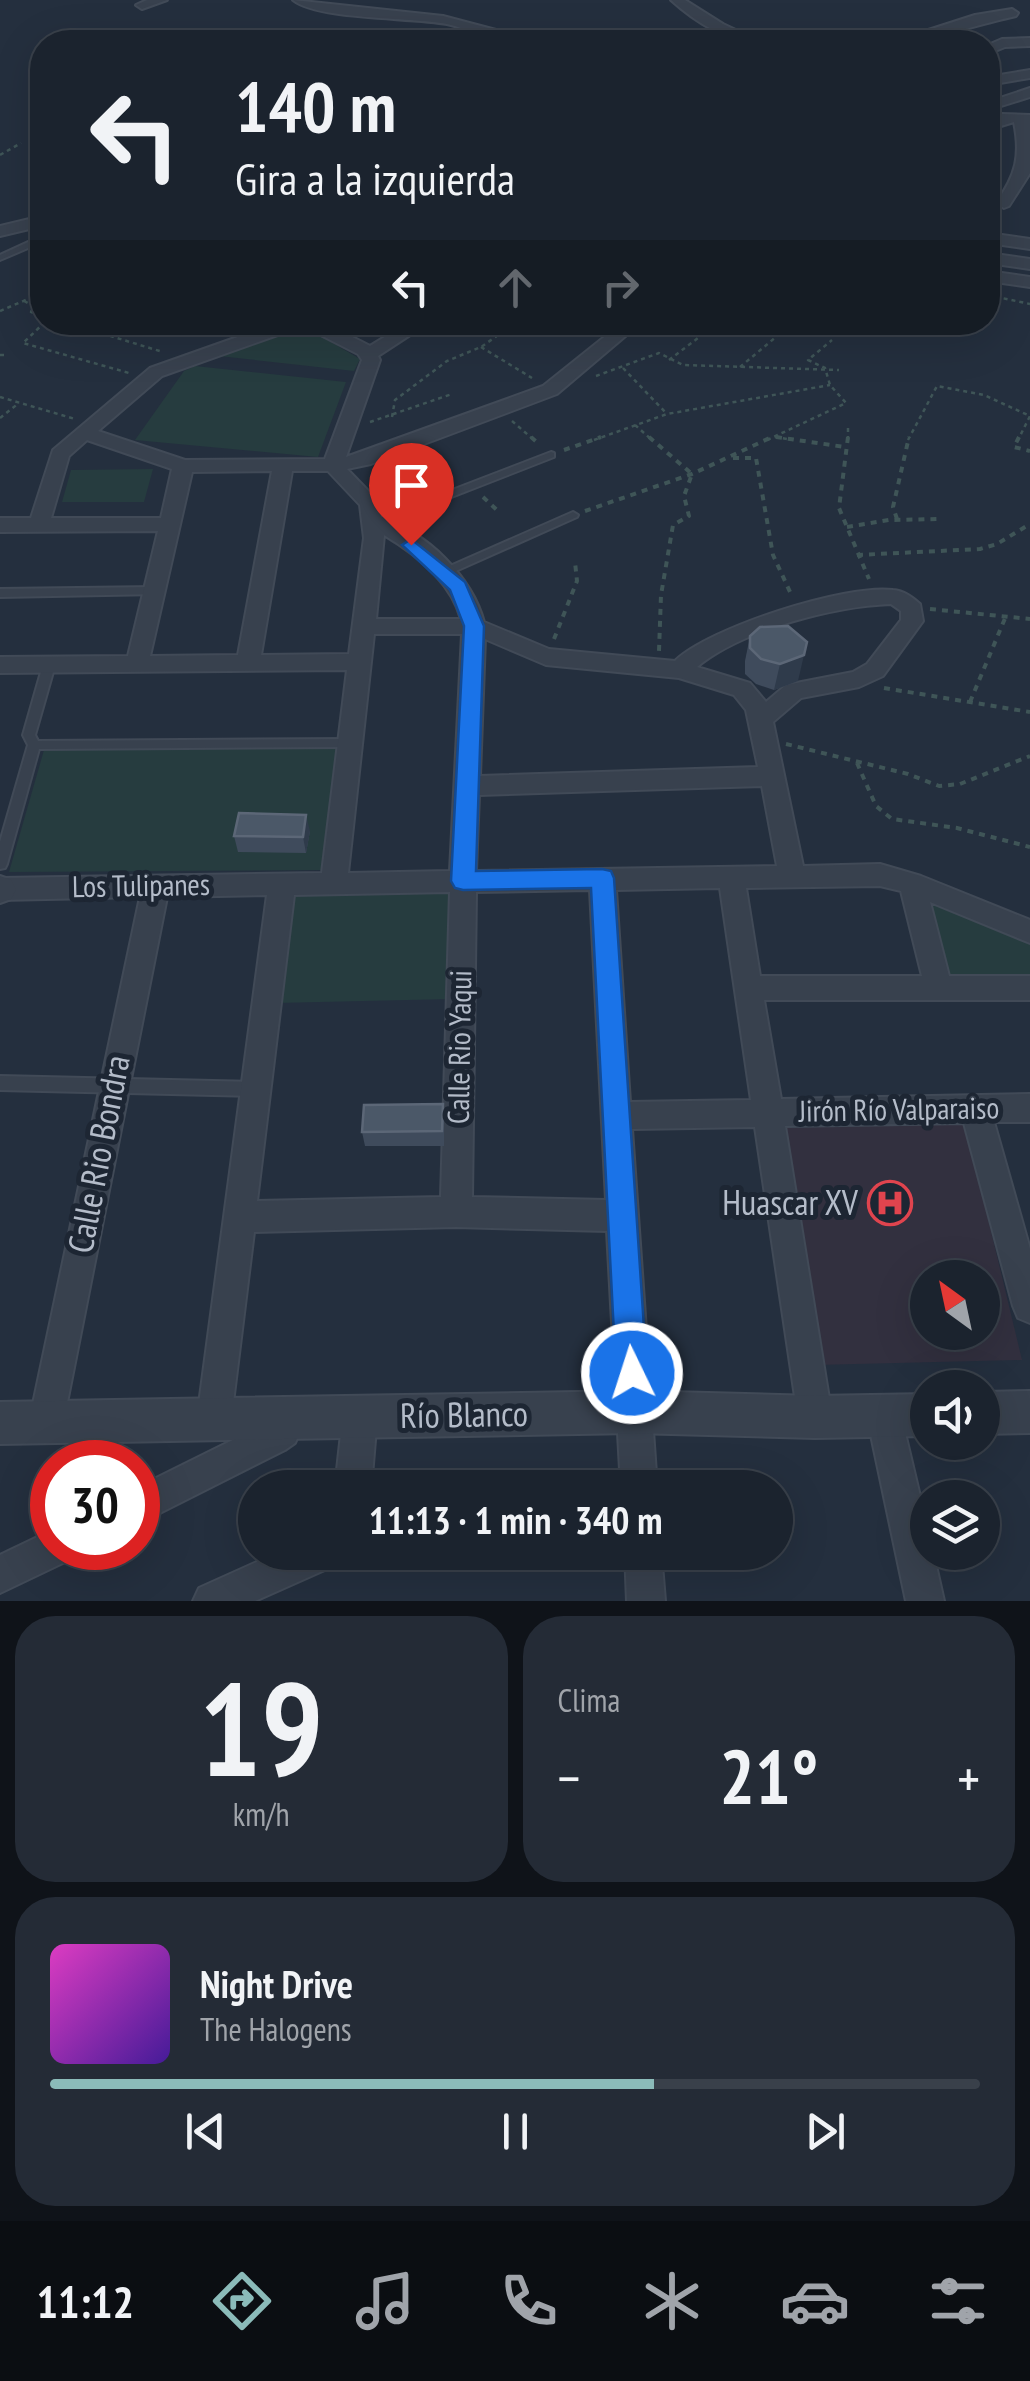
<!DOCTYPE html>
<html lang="es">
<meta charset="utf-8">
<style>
body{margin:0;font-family:"PT Sans Narrow",sans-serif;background:#242b36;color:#f1f3f6;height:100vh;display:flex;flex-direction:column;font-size:38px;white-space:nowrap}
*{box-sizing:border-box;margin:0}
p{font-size:32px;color:#a0a4aa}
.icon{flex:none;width:55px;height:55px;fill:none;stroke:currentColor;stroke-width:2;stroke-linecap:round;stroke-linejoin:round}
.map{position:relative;height:1601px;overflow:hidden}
.drawer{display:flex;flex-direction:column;gap:15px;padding:15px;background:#0f1319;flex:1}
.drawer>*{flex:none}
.guide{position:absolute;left:30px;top:30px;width:970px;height:305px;border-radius:40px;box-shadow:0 10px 40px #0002,0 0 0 2px #39404a;background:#1b232e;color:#f1f3f6;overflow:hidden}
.needle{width:65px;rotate:327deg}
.tools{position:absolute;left:910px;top:1260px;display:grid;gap:20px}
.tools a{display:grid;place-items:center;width:90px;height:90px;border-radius:50%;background:#1b232e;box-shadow:0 10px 40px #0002,0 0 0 2px #39404a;font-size:50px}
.speed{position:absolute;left:30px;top:1440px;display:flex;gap:20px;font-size:50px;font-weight:700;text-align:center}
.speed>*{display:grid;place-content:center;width:130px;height:130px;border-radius:50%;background:#1b232e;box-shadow:0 10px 40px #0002,0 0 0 2px #39404a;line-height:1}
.speed .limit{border:15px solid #d22;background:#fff;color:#111}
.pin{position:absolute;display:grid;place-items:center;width:85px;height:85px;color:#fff;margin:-102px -42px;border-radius:50% 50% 50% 0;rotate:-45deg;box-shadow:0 0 10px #0007}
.pin .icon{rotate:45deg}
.me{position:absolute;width:110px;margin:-55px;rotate:356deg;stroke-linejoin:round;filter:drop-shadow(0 0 8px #0008)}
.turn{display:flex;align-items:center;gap:35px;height:210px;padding:0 40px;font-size:45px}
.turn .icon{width:130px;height:130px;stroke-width:2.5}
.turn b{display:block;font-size:70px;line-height:85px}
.lanes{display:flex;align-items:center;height:95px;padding:0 40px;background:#0003;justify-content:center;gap:50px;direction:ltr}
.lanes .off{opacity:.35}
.big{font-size:75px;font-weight:700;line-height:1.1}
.drawer .card{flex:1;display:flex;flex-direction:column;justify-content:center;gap:15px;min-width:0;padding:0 35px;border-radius:40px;background:#242b36}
.drawer .dial{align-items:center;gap:0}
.dial b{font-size:130px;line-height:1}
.song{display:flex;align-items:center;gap:30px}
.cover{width:120px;height:120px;border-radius:15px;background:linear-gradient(135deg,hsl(310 70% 55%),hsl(260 70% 35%))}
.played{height:10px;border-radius:5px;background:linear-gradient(90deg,#8bbbb9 65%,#39404a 65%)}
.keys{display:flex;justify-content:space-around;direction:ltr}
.heat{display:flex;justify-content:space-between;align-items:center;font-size:55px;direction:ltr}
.drawer .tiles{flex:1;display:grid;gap:15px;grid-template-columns:1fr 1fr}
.card:last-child{grid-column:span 2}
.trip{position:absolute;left:238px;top:1470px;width:555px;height:100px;border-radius:50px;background:#1b232e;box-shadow:0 10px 40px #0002,0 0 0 2px #39404a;font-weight:700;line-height:100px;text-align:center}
.menu{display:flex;height:160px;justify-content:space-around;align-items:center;background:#0b0e12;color:#a0a4aa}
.menu .icon{width:70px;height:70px}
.menu .current{color:#8bbbb9}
.menu b{font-size:45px;color:#f1f3f6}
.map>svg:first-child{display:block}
</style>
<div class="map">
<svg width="1030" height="1601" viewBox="0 0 1030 1601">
<rect width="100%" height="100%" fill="#242f3e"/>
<path fill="#32303f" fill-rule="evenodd" d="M965 1123 1022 1360 816 1365 784 1128ZM928 1278H982V1332H928Z"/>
<g fill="#263c3f">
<path d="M300 324 360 359 354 371 219 356Z"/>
<path d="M195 366 346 382 318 457 135 440 184 371Z"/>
<path d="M153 469 144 502H62L71 470Z"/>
<path d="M340 747 328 870 9 872 44 750Z"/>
<path d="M286 893H453L452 999 276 1003Z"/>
<path d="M921 895 1030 938V979L942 980Z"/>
</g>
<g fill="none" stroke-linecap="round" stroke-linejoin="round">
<defs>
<g id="service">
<path d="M39 237H42V242L0 260V255Z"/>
<path d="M551 452 554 453V457L377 526H369L368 524 369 522Z"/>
<path d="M573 512 578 515 577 517 449 574H441L440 572 441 570Z"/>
<path d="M155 587 160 591 159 594 0 597V589Z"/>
<path d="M49 661 55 665 35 735 38 741 351 739 357 743 351 747 39 749 7 864 5 868 0 869V842L28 745 23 735 43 665Z"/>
<path d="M0 1076 256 1082 261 1084 263 1089 261 1094 256 1096 0 1090Z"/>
</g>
<g id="minor">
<path d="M147 0H167L142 9 136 5Z"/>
<path d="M293 0 443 16 496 30 514 42C493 43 470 29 447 24 409 17 318 20 293 0Z"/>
<path d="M671 0H685L723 24 761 42C729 44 694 21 671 0Z"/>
<path d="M1012 9 1018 13 1016 16C982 23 922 44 891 42L975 15Z"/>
<path d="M1030 38V46L1005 47 988 54V45L1002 39Z"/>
<path d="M1030 70V78L988 85V77Z"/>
<path d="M1030 88V97L988 110V102Z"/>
<path d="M1002 114 1030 115V173L1009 206 1004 208 996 203C1016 175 1021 156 1014 122L988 130V121Z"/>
<path d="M42 216V226L0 236V226Z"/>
<path d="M988 233 1030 239V249L988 243Z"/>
<path d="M988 253 1030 259V269L988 263Z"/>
<path d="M988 271 1030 277V287L988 281Z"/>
<path d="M280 322H323L370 346 409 322H430L378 356 380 360 346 457 543 386 623 322H642L557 394 371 464 347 469 377 500 382 520C427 531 472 578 484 622L549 649 675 661C709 628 845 584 893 590 904 591 912 597 920 604L923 621 883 676 859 687 801 698 773 722 803 866 880 864 921 876 1030 920V943L930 902 949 976H1030V1000H764L781 1099 1030 1094V1122H994L1030 1249V1323L1018 1318 1013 1306 964 1123 785 1126 832 1417 827 1429 815 1434 803 1429 798 1417 755 1127 632 1129 657 1488H621L607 1231 456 1227 254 1232 231 1419 226 1431 214 1436 202 1431 197 1419 267 895 167 897 63 1423 58 1435 46 1440 34 1435 29 1423 140 897 0 900V878L322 873 347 670 0 673V657L128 656 158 531 0 532V518H31L53 450 150 368ZM303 326 358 354 362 360 325 459 185 460 98 431 162 376ZM87 440 172 469 161 518H51L69 456ZM272 471 238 655 150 656 192 472ZM292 471H328L360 505 364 538 349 654 261 655ZM384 535C416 554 451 582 461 619H376ZM891 604 901 611V620L867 664 853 672 786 685 766 702 750 683 697 667C741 630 835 606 891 604ZM374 634H462L450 871 348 873ZM485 639 546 665 679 678 734 695 746 710 758 767 480 776ZM762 786 777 866 476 871 479 795ZM880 886 901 891 922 976H760L746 888ZM720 888 751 1100 630 1102 616 890ZM590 890 606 1200 472 1197 476 892ZM450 892 441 1197 257 1201 294 895Z"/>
<path d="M290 1399 302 1404 307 1416 295 1443 285 1450 138 1524V1487L261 1426 271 1419 278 1404Z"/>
<path d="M360 1399 372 1404 377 1416 371 1488H335L343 1416 348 1404Z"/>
<path d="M884 1399 896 1404 901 1416 928 1530V1552H933L944 1601H906L867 1416 872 1404Z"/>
<path d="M52 1530V1548H72L67 1561 0 1593V1555Z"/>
<path d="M279 1552H341L336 1565 255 1601H193L199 1588Z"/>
<path d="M625 1552H661L665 1601H627Z"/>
</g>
<g id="tertiary">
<path d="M0 876 11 880 16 890 11 899 0 903Z"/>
<path d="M634 1391 815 1396 928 1394V1436L815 1438 634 1433 0 1444V1402Z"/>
<path d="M1030 1391V1433L982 1434V1392Z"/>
</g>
</defs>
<use href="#service" stroke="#414a57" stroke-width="4"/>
<use href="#minor" stroke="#414a57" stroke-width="4"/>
<use href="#tertiary" stroke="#414a57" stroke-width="4"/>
<g stroke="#3f5557" stroke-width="2.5" stroke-dasharray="4 4" stroke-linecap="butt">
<path d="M0 155 21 143"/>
<path d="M988 179 994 170V141"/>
<path d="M988 295 1030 304"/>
<path d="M24 301 34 306 31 312 42 315"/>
<path d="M0 311 42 293"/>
<path d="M45 322 23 343 129 373"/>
<path d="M64 322 163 352"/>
<path d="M481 347 532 378"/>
<path d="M0 355H5"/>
<path d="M669 360 719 322"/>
<path d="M740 367 794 322"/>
<path d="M623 368 667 414"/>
<path d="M596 376 659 353 683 365 839 370"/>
<path d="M0 397 75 419"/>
<path d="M392 417 395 400 447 361 481 347 517 322"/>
<path d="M0 418 19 403"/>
<path d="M512 421 534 440"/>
<path d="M370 422 452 394"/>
<path d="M635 425 652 440"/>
<path d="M775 437 793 440"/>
<path d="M594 440 667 414 830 385"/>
<path d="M767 440 846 403 830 385 825 368 808 360 832 340"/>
<path d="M848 440V427"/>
<path d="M908 440 937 386 984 395 1030 416 1018 440"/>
</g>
<g stroke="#3f5557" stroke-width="4" stroke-dasharray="6 6" stroke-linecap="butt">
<path d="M531 437 539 444"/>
<path d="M649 437 692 474 684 496 689 516 673 525 661 595 659 651"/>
<path d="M776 437 845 447"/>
<path d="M848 437 839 508 869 579"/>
<path d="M1019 437 1014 447 1030 451"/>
<path d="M564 450 601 437"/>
<path d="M733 458H756L773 555 791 594"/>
<path d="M483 497 498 511"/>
<path d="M585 511 692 474 772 437"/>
<path d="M897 519 893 507 909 437"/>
<path d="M847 527 889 520 938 519"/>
<path d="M857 555 980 549 997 544 1030 524"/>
<path d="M930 609 1030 619"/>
<path d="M554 639 577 581 575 562"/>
<path d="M884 688 1030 712"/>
<path d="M970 702 1006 616"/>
<path d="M786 744 908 774 939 786 960 784 1030 756"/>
<path d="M857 763 876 806 892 819 957 828 1030 847"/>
</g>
<use href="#service" fill="#38414e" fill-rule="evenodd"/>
<use href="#minor" fill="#38414e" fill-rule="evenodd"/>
<use href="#tertiary" fill="#38414e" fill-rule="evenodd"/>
</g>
<g fill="#3f4b5c">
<path d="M750 636 798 681 774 690 756 684 745 674V661Z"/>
<path d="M310 831 306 853 238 852 234 836Z"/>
<path d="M444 1119V1146H365L362 1132Z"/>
</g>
<g fill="#2f3b4b">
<path d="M804 655 798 681 774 690 780 664Z"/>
<path d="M306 815 310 831 306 853 303 837Z"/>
</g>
<g fill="#4b5868" stroke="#5c6777" stroke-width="2.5">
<path d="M788 626 807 642 804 655 780 664 761 659 750 648V636L760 627Z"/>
<path d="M239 813 306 815 303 837 234 836Z"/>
<path d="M443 1104 442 1131 362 1132 364 1105Z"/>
</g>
<path fill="#1a73e8" stroke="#114b97" stroke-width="2.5" d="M411 539 465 582 484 626 476 871 602 869 611 871 614 878 647 1373 642 1384 632 1389 621 1384 616 1373 591 888 463 890 455 888 451 881 464 626 450 590 402 545Z"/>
<defs>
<symbol id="hospital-ring" viewBox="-11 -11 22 22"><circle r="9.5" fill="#1d2633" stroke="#e0444e" stroke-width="1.5"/><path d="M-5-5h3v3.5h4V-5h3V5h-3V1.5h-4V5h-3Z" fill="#e0444e"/></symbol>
</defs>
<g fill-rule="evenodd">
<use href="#hospital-ring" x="865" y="1178" width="50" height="50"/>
</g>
<g text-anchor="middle" stroke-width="10" stroke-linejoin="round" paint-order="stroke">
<g font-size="30" fill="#b4bcc9" stroke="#1d2633">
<text transform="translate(141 886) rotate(-1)" y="10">Los Tulipanes</text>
<text transform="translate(460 1047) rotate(-89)" y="10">Calle Rio Yaqui</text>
<text transform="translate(899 1110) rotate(-1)" y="10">Jirón Río Valparaiso</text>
</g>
<g font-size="35" fill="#b4bcc9" stroke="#1d2633">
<text transform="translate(99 1154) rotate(-79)" y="12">Calle Rio Bondra</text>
<text transform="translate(464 1415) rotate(-1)" y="12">Río Blanco</text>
</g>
<g font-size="35" fill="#b4bcc9" stroke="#1d2633" text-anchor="end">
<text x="858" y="1215">Huascar XV</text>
</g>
</g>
</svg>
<div class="tools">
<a><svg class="needle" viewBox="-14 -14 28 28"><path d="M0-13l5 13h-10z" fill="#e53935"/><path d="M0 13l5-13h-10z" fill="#a0a4aa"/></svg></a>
<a><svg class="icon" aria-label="sound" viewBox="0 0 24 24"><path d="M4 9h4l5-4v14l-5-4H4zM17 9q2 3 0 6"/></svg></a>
<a><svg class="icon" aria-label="layers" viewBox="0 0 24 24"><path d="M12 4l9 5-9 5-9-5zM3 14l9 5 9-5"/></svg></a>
</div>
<div class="speed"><div class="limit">30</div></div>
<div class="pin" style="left:411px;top:545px;background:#d93025"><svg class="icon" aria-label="arrive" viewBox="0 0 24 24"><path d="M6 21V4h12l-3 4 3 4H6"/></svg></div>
<svg class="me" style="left:632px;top:1373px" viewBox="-20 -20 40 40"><circle r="17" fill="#1a73e8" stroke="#fff" stroke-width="3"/><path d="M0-11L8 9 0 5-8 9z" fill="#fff"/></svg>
<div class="trip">11:13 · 1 min · 340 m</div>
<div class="guide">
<div class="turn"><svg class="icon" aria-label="left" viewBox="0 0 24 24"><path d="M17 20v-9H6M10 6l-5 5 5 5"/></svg><div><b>140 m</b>Gira a la izquierda</div></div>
<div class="lanes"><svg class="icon" aria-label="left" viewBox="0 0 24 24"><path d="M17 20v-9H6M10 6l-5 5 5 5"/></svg><svg class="icon off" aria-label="ahead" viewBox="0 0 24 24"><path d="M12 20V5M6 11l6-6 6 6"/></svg><svg class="icon off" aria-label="right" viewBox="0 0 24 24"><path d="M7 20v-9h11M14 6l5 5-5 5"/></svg></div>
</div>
</div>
<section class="drawer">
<div class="tiles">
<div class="card dial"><b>19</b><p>km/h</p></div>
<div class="card"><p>Clima</p>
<div class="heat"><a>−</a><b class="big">21°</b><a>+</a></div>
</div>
<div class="card">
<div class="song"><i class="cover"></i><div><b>Night Drive</b><p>The Halogens</p></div></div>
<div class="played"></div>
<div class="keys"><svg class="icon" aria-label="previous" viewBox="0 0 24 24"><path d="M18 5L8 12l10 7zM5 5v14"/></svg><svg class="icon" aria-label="pause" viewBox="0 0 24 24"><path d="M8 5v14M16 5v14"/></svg><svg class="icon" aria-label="next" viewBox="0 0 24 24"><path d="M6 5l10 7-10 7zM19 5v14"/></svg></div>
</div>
</div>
</section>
<nav class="menu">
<b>11:12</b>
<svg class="icon current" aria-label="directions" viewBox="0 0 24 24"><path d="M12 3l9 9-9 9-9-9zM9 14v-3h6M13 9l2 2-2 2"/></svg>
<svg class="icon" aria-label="music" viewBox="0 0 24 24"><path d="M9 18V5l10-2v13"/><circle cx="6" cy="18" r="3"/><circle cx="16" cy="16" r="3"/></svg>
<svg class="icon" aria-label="phone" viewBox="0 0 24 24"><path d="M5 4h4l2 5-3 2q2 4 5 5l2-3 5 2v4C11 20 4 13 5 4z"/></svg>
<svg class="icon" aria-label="climate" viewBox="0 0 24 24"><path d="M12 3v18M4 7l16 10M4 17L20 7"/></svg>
<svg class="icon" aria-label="car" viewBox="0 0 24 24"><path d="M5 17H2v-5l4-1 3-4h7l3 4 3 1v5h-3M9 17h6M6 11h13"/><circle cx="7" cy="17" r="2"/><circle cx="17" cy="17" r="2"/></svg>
<svg class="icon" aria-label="filters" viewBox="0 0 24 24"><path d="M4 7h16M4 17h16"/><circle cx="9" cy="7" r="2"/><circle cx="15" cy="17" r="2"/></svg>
</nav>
